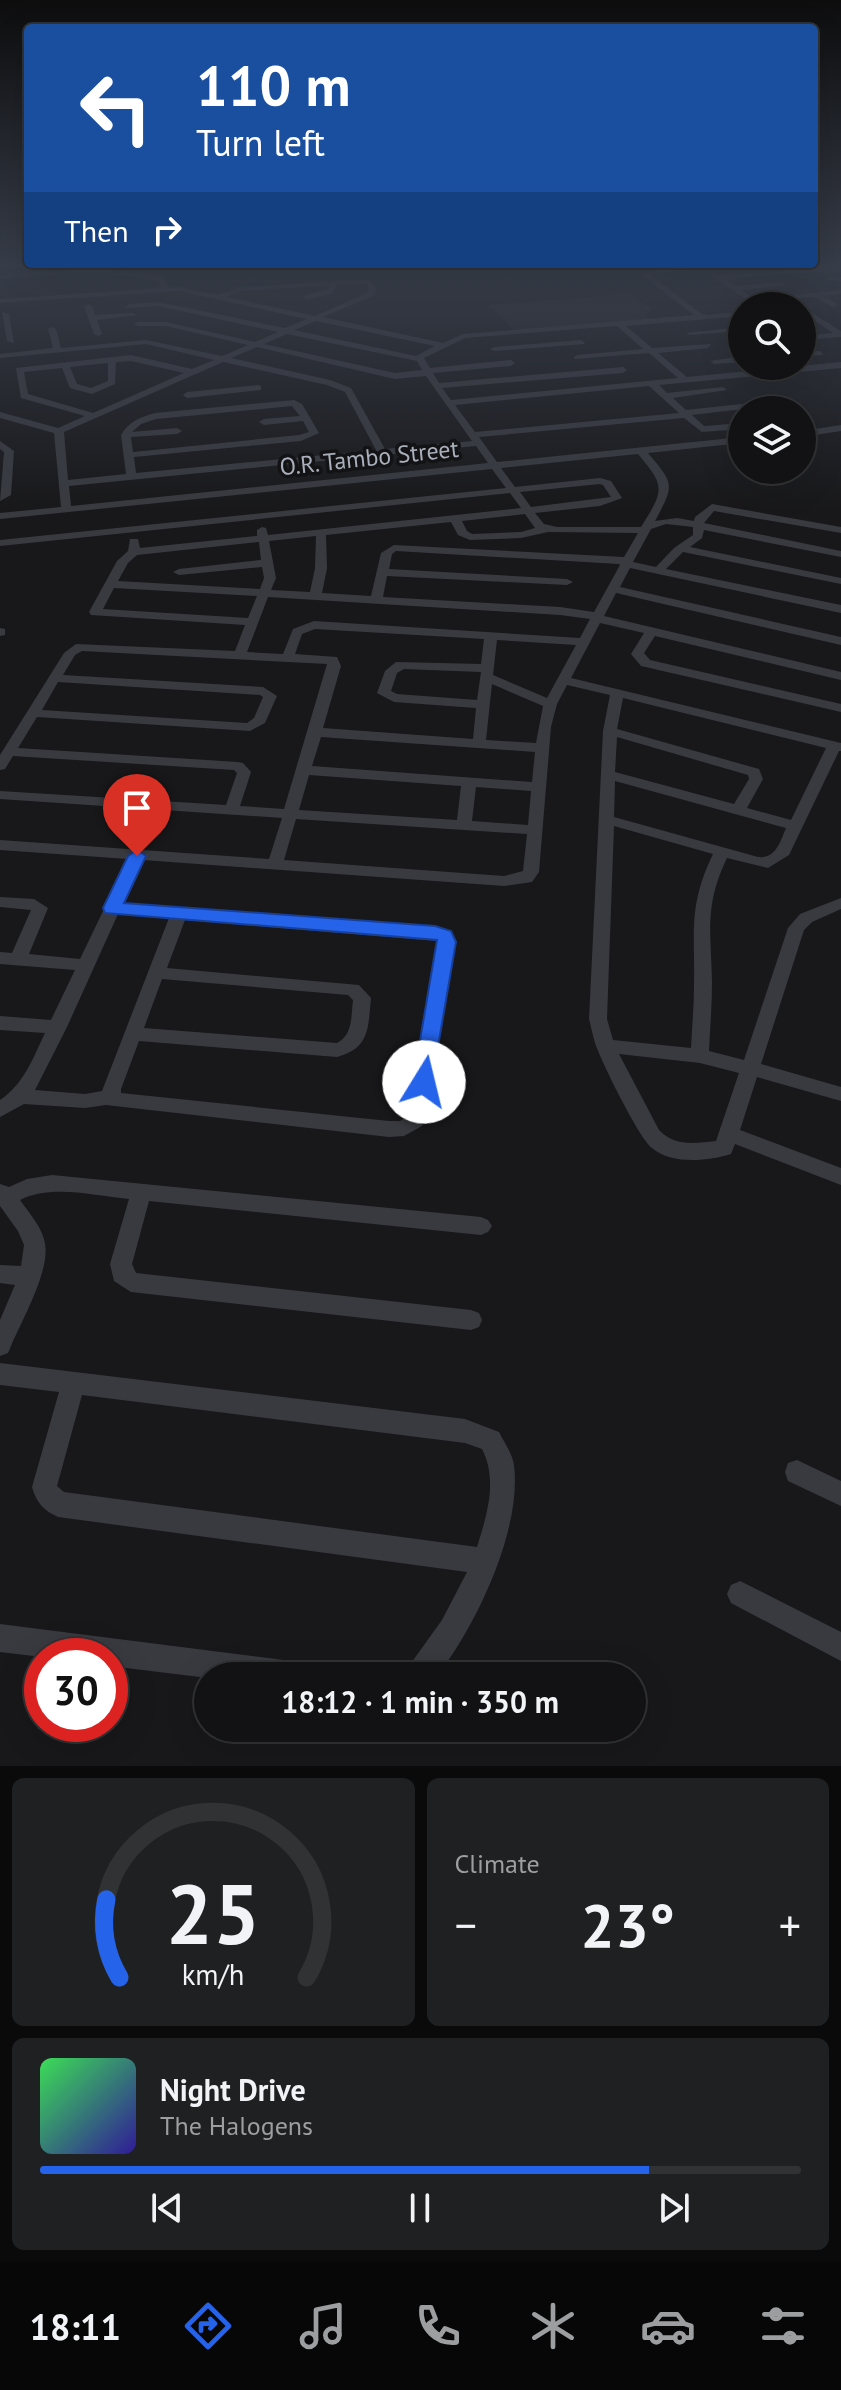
<!DOCTYPE html>
<meta charset="utf-8">
<style>
body{margin:0;font-family:"PT Sans",sans-serif;background:#1f2022;color:#f1f3f6;height:100vh;display:flex;flex-direction:column;font-size:30px;white-space:nowrap}
*{box-sizing:border-box;margin:0}
p{font-size:26px;color:#9c9ea0}
.icon{flex:none;width:44px;height:44px;fill:none;stroke:currentColor;stroke-width:2;stroke-linecap:round;stroke-linejoin:round}
.map{position:relative;height:1766px;overflow:hidden}
.details{display:flex;flex-direction:column;gap:12px;padding:12px;background:#0a0a0b;flex:1}
.details>*{flex:none}
.banner{position:absolute;left:24px;top:24px;width:794px;height:244px;border-radius:8px;box-shadow:0 8px 32px #0002,0 0 0 2px #313234;background:#1a4fa0;color:#fff;overflow:hidden}
.fabs{position:absolute;left:728px;top:292px;display:grid;gap:16px}
.fabs a{display:grid;place-items:center;width:88px;height:88px;border-radius:50%;background:#121214;box-shadow:0 8px 32px #0002,0 0 0 2px #313234;font-size:40px}
.speed{position:absolute;left:24px;top:1638px;display:flex;gap:16px;font-size:40px;font-weight:700;text-align:center}
.speed>*{display:grid;place-content:center;width:104px;height:104px;border-radius:50%;background:#121214;box-shadow:0 8px 32px #0002,0 0 0 2px #313234;line-height:1}
.speed .limit{border:12px solid #d22;background:#fff;color:#111}
.pin{position:absolute;display:grid;place-items:center;width:68px;height:68px;color:#fff;margin:-82px -34px;border-radius:50% 50% 50% 0;rotate:-45deg;box-shadow:0 0 8px #0007}
.pin .icon{rotate:45deg}
.me{position:absolute;width:88px;margin:-44px;rotate:9deg;stroke-linejoin:round;filter:drop-shadow(0 0 6px #0008)}
.turn{display:flex;align-items:center;gap:28px;height:168px;padding:0 40px;font-size:36px}
.turn .icon{width:104px;height:104px;stroke-width:2.5}
.turn b{display:block;font-size:56px;line-height:68px}
.then{display:flex;align-items:center;height:76px;padding:0 40px;background:#0003;gap:16px;font-size:30px}
.big{font-size:60px;font-weight:800;line-height:1.1}
.details .tile{flex:1;display:flex;flex-direction:column;justify-content:center;gap:12px;min-width:0;padding:0 28px;border-radius:12px;background:#1f2022}
.details .dial{align-items:center;gap:0}
.dial svg{height:208px;overflow:visible;fill:none;stroke:#313234;stroke-width:7;stroke-linecap:round;text-anchor:middle}
.dial text{fill:#f1f3f6;stroke:none}
.song{display:flex;align-items:center;gap:24px}
.cover{width:96px;height:96px;border-radius:12px;background:linear-gradient(135deg,hsl(130 70% 55%),hsl(250 70% 35%))}
.played{height:8px;border-radius:4px;background:linear-gradient(90deg,#2563eb 80%,#313234 80%)}
.keys{display:flex;justify-content:space-around;direction:ltr}
.heat{display:flex;justify-content:space-between;align-items:center;font-size:44px;direction:ltr}
.details .tiles{flex:1;display:grid;gap:12px;grid-template-columns:1fr 1fr}
.tile:last-child{grid-column:span 2}
.trip{position:absolute;left:194px;top:1662px;width:452px;height:80px;border-radius:40px;background:#121214;box-shadow:0 8px 32px #0002,0 0 0 2px #313234;font-weight:800;line-height:80px;text-align:center}
.dock{display:flex;height:128px;justify-content:space-around;align-items:center;background:#070708;color:#9c9ea0}
.dock .icon{width:56px;height:56px}
.dock .current{color:#2563eb}
.dock b{font-size:36px;color:#f1f3f6}
.map>svg:first-child{display:block}
</style>
<div class="map">
<svg width="841" height="1766" viewBox="0 0 841 1766">
<rect width="100%" height="100%" fill="#18181a"/>
<path fill="#242428" d="M631 294 653 310 645 314 649 319 514 330 488 305Z"/>
<g fill="none" stroke-linecap="round" stroke-linejoin="round">
<g fill="#393a40" fill-rule="evenodd">
<path d="M720 264H751L649 274 703 315 742 312V316L626 326 652 348 711 344 708 348 658 353 687 377 841 362V368L659 385 667 393 723 387 727 390 673 398 686 410 779 400V404L776 405 692 415 704 426 742 423V429L702 432 684 418 479 437 497 462 742 437V443L648 453C674 484 675 484 655 521L677 518 694 521 695 517 712 504 841 527V533L714 511 704 523 841 551V557L704 530 702 538 690 547 841 578V584L683 552 666 569 841 605V613L630 568 620 587 841 637V645L616 593 604 616 841 672V680L655 636 644 653 650 660 841 704V712L641 666 631 654 644 633 600 623 571 678 841 743V751H839L789 855 768 868 727 858C704 906 711 932 712 982 712 1005 710 1028 709 1051L744 1060 788 928 800 914 841 898V909L812 922 804 930 761 1064 841 1087V1101L757 1077 740 1130 841 1168V1185L735 1144 731 1154C709 1161 671 1165 652 1148 639 1138 601 1061 595 1043 593 1036 591 1027 589 1019L603 731 610 695 567 685 557 704 551 727 539 872 532 882 504 886 143 860 123 904 450 932 455 942 422 1126 404 1136 389 1137 106 1105 85 1108 24 1104 0 1117V1100C24 1084 33 1058 45 1033L0 1030V1016L51 1020 75 970 0 964V952L12 953 31 910 0 907V897L34 899 48 908 29 954 80 959 128 859 0 850V840L269 859 282 818 0 799V791L226 805 237 773 234 770 13 756 5 769 0 770V755L64 653 76 644 235 651 245 625 91 615 89 612 117 561 128 551 130 539H138L140 548 257 536V530L262 527 266 528 268 535 521 508 510 493 0 546V540L506 488 492 469 0 519V513L61 507 54 433 0 418V412L58 428 85 416 21 398 16 368 131 355 192 369 214 360 146 344 0 358V354L53 348 48 329 52 327 56 329 61 348 146 340 222 356 248 345 166 326H138L134 324 138 322H166L255 342 278 332 158 306 126 308 129 304 158 302 285 328 307 319 179 291 0 303V299L161 288 159 281C106 271 53 274 0 279V275C54 270 111 266 165 277L168 288 179 287 218 295 241 287 369 280 377 289 373 296 323 317 443 343 463 334 694 315 638 272ZM366 284 369 289 367 293 315 316 226 297 242 291 330 285 327 289 303 296 306 300 333 293 337 285ZM316 321 435 346 416 356 294 330ZM617 326 643 349 578 355 574 357 575 359 649 353 678 378 451 400 442 388 623 373 627 370 623 367 439 383 433 373 511 366 515 363 511 360 430 368 424 358 465 338ZM287 334 417 361 422 370 395 373 264 344ZM257 347 395 379 426 376 472 441 385 449 351 388 330 380 231 358ZM131 361 184 373 93 413 28 394 24 372 62 368 70 388 92 394 115 384 116 362ZM223 362 327 385 345 392 376 450 136 473 134 457 301 441 319 433 302 404 294 400 155 413C141 417 129 421 121 435L126 474 68 480 64 432ZM108 363V381L91 388 77 384 70 367ZM649 386 679 413 475 432 455 405ZM292 406 300 416 264 419 259 422 264 425 303 421 309 432 299 435 133 452 131 437 177 434 182 431 177 428 132 432 141 424 156 419ZM476 446 488 463 71 506 69 486ZM638 454C666 487 664 490 641 527H557L544 524 535 513 600 506 622 498 611 481 600 478 515 487 501 468ZM600 484 603 485 611 497 531 507 520 492ZM525 514 535 528 521 532 472 534 467 531 462 521ZM451 522 458 535 470 540 521 538 548 532 638 533 624 557 394 545 381 553 371 596 322 593 327 568 326 535ZM666 524 693 527V535L674 548 656 567 633 562 651 529ZM316 536 315 568 310 592 271 590 276 578 269 541ZM259 542 261 560 179 569 173 572 179 575 262 567 264 578 260 589 118 581 128 563 137 555ZM396 551 619 564 620 565 594 612 560 607 383 597 387 576 567 585 573 582 567 579 389 569 392 554ZM114 588 257 596 248 618 103 609ZM268 597 560 615 590 619 580 638 314 621 293 629 283 654 247 652ZM315 629 484 639 481 664 396 662 385 671 377 693 394 702 476 708 473 739 323 728 341 666 337 657 295 654 302 634ZM497 640 576 645 547 698 493 675ZM82 651 327 664 284 809 240 806 251 772 243 763 238 762 18 748 37 717 250 731 265 723 277 696 263 687 63 675 75 655ZM404 669 481 672 477 700 397 694 391 691 397 673ZM58 682 260 695 263 697 254 718 247 723 42 710ZM492 684 543 706 536 743 486 740ZM623 698 826 748 791 820 747 808 763 779 759 769 617 729ZM321 737 535 752 532 782 312 766ZM617 737 748 775 749 779 734 804 615 772ZM309 775 461 786 457 820 299 810ZM615 781 786 828C780 842 776 859 758 857L614 817ZM476 787 531 791 528 825 472 821ZM296 819 527 834 523 871 504 876 284 860ZM614 826 713 854C688 906 695 930 694 985 694 1006 692 1027 691 1048L613 1040 607 1019ZM118 914 169 918 102 1091 85 1094 35 1090 67 1027ZM185 920 438 941 406 1117 400 1121H389L121 1093V1089L139 1041 337 1057C370 1048 368 1028 371 998L359 985 167 968ZM162 979 348 995 353 1000C351 1016 353 1035 337 1043L144 1028ZM619 1054 700 1063 739 1073 716 1141C694 1143 675 1147 659 1130Z"/>
<path d="M841 266V270L725 279 735 286 785 282 782 286 741 290 765 306H756L712 276Z"/>
<path d="M841 277V281L828 280 829 278Z"/>
<path d="M841 290V294L823 296 837 304 834 308 815 297 788 298 784 296Z"/>
<path d="M88 304 92 306 95 315 133 313 137 315 97 320 102 334 98 336 94 334 84 306Z"/>
<path d="M802 307 841 331V337L802 340V336L833 333 802 312Z"/>
<path d="M2 312 9 314 14 343 7 341Z"/>
<path d="M742 327V331L690 335 686 333Z"/>
<path d="M582 340 585 344 494 351 490 349 494 347Z"/>
<path d="M820 351 823 355 802 356V352Z"/>
<path d="M742 356V362L714 364 710 361Z"/>
<path d="M258 385 261 386V390L187 398 183 395 187 392Z"/>
<path d="M841 425V431L802 437V431Z"/>
<path d="M0 441 14 451 11 495 0 501 4 452 0 449Z"/>
<path d="M0 628 5 629V635L0 636Z"/>
<path d="M52 1175 481 1217 488 1220 492 1226 488 1232 481 1235 149 1201 132 1264 136 1273 471 1310 479 1313 482 1320 479 1327 471 1330 131 1292 114 1281 110 1264 129 1199C94 1196 52 1184 20 1200 29 1213 43 1228 45 1244 50 1271 22 1320 11 1346L8 1353 0 1356V1320L15 1285 0 1283V1265L21 1266 24 1245 18 1231 0 1206V1184L9 1187 27 1179Z"/>
<path d="M0 1363 465 1419 499 1432C504 1442 512 1453 514 1465 522 1530 476 1626 437 1676H405L409 1666 442 1620 467 1572 58 1517C44 1511 36 1502 32 1487L59 1392 0 1385ZM82 1395 465 1443 482 1449C498 1480 487 1515 477 1547L64 1492 57 1486Z"/>
<path d="M797 1460 841 1481V1506L788 1481 785 1472 788 1463Z"/>
<path d="M740 1581 841 1632V1661L731 1603 727 1594 731 1585Z"/>
<path d="M0 1624 299 1662 309 1666 313 1676H208V1678L110 1666V1656L42 1657 0 1652Z"/>
</g>
</g>
<linearGradient id="sky" x2="0" y2="1"><stop stop-color="#0d0d0e"/><stop offset="0.52" stop-color="#373d49"/><stop offset="1" stop-color="#373d49" stop-opacity="0"/></linearGradient>
<rect width="841" height="510" fill="url(#sky)"/>
<path fill="#2563eb" stroke="#184099" stroke-width="2" d="M137 850 146 856 124 903 435 926 451 931 456 942 431 1087H416L413 1082 437 940 105 913 103 908 128 856Z"/>
<g text-anchor="middle" stroke-width="7" stroke-linejoin="round" paint-order="stroke">
<g font-size="24" fill="#a9b0bb" stroke="#131315">
<text transform="translate(369 458) rotate(-6)" y="8">O.R. Tambo Street</text>
</g>
</g>
</svg>
<div class="fabs">
<a><svg class="icon" aria-label="search" viewBox="0 0 24 24"><circle cx="10" cy="10" r="6"/><path d="M15 15l6 6"/></svg></a>
<a><svg class="icon" aria-label="layers" viewBox="0 0 24 24"><path d="M12 4l9 5-9 5-9-5zM3 14l9 5 9-5"/></svg></a>
</div>
<div class="speed"><div class="limit">30</div></div>
<div class="pin" style="left:137px;top:856px;background:#d93025"><svg class="icon" aria-label="arrive" viewBox="0 0 24 24"><path d="M6 21V4h12l-3 4 3 4H6"/></svg></div>
<svg class="me" style="left:424px;top:1082px" viewBox="-20 -20 40 40"><circle r="19" fill="#fff"/><path d="M0-13L10 11 0 6-10 11z" fill="#2563eb"/></svg>
<div class="trip">18:12 · 1 min · 350 m</div>
<div class="banner">
<div class="turn"><svg class="icon" aria-label="left" viewBox="0 0 24 24"><path d="M17 20v-9H6M10 6l-5 5 5 5"/></svg><div><b>110 m</b>Turn left</div></div>
<div class="then">Then<svg class="icon" aria-label="right" viewBox="0 0 24 24"><path d="M7 20v-9h11M14 6l5 5-5 5"/></svg></div>
</div>
</div>
<section class="details">
<div class="tiles">
<div class="tile dial"><svg viewBox="0 0 100 80">
<path d="M14 69A42 42 0 1 1 86 69"/>
<path d="M14 69A42 42 0 0 1 9 39" stroke="#2563eb"/>
<text x="50" y="56" font-size="32" font-weight="700">25</text>
<text x="50" y="72" font-size="11">km/h</text>
</svg></div>
<div class="tile"><p>Climate</p>
<div class="heat"><a>−</a><b class="big">23°</b><a>+</a></div>
</div>
<div class="tile">
<div class="song"><i class="cover"></i><div><b>Night Drive</b><p>The Halogens</p></div></div>
<div class="played"></div>
<div class="keys"><svg class="icon" aria-label="previous" viewBox="0 0 24 24"><path d="M18 5L8 12l10 7zM5 5v14"/></svg><svg class="icon" aria-label="pause" viewBox="0 0 24 24"><path d="M8 5v14M16 5v14"/></svg><svg class="icon" aria-label="next" viewBox="0 0 24 24"><path d="M6 5l10 7-10 7zM19 5v14"/></svg></div>
</div>
</div>
</section>
<nav class="dock">
<b>18:11</b>
<svg class="icon current" aria-label="directions" viewBox="0 0 24 24"><path d="M12 3l9 9-9 9-9-9zM9 14v-3h6M13 9l2 2-2 2"/></svg>
<svg class="icon" aria-label="music" viewBox="0 0 24 24"><path d="M9 18V5l10-2v13"/><circle cx="6" cy="18" r="3"/><circle cx="16" cy="16" r="3"/></svg>
<svg class="icon" aria-label="phone" viewBox="0 0 24 24"><path d="M5 4h4l2 5-3 2q2 4 5 5l2-3 5 2v4C11 20 4 13 5 4z"/></svg>
<svg class="icon" aria-label="climate" viewBox="0 0 24 24"><path d="M12 3v18M4 7l16 10M4 17L20 7"/></svg>
<svg class="icon" aria-label="car" viewBox="0 0 24 24"><path d="M5 17H2v-5l4-1 3-4h7l3 4 3 1v5h-3M9 17h6M6 11h13"/><circle cx="7" cy="17" r="2"/><circle cx="17" cy="17" r="2"/></svg>
<svg class="icon" aria-label="filters" viewBox="0 0 24 24"><path d="M4 7h16M4 17h16"/><circle cx="9" cy="7" r="2"/><circle cx="15" cy="17" r="2"/></svg>
</nav>
